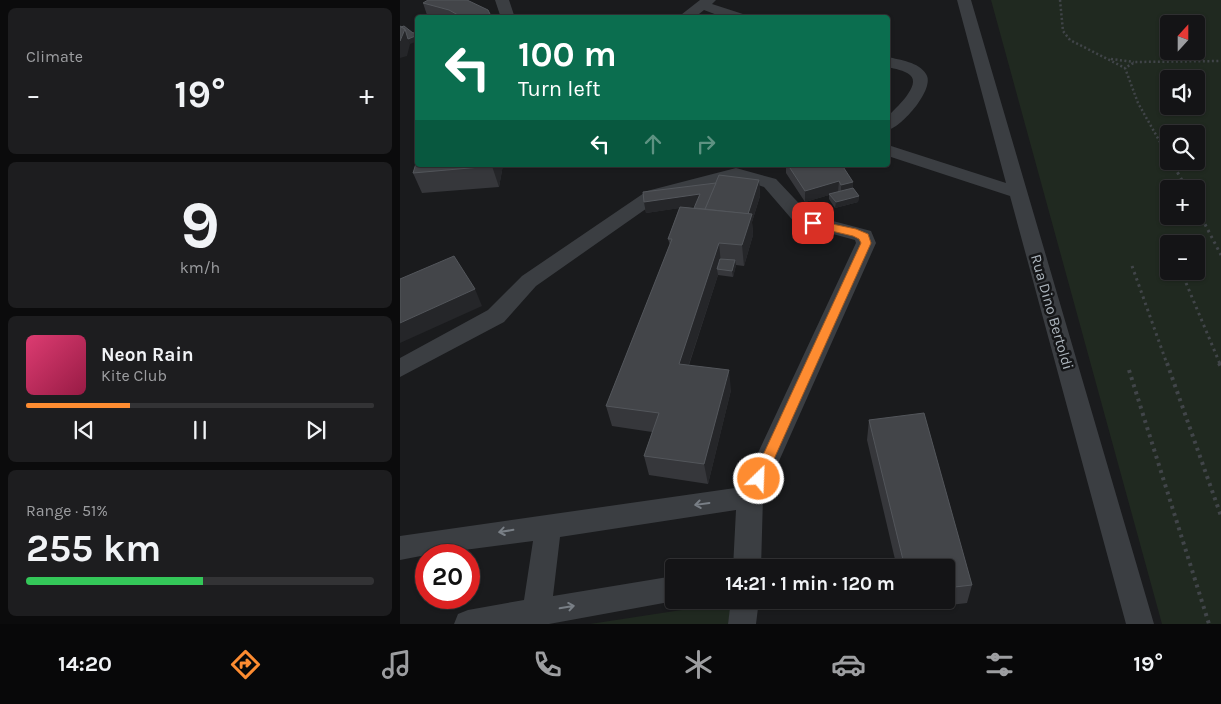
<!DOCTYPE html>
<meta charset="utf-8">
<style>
body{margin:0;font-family:Karla,sans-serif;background:#1d1d1f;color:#f1f3f6;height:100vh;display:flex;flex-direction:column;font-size:19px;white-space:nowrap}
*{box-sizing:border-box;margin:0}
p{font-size:16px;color:#9d9ea1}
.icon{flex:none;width:28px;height:28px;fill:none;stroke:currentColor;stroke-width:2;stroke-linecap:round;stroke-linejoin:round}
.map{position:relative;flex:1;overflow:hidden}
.drawer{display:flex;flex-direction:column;gap:8px;padding:8px;background:#0b0b0c;width:400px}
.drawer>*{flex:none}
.top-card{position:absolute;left:15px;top:15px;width:475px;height:152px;border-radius:5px;box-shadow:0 1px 4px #0004,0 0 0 1px #333335;background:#0b6e4f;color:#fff;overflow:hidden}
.needle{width:32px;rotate:21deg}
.controls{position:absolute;left:760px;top:15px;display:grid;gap:10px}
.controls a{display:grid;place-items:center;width:45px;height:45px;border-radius:5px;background:#141416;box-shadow:0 1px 4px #0004,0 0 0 1px #333335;font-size:25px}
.speed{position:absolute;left:15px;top:544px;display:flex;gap:10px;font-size:25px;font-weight:700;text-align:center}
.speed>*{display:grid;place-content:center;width:65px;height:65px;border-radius:50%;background:#141416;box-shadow:0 1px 4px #0004,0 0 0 1px #333335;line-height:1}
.speed .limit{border:8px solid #d22;background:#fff;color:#111}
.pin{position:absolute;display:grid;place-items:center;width:42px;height:42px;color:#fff;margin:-21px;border-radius:10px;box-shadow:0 2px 8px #0006}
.me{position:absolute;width:55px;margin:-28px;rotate:24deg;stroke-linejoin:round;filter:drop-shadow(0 0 4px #0008)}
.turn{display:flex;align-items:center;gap:18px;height:105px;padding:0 20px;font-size:22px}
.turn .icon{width:65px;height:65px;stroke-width:2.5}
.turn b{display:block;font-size:35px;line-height:42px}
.lanes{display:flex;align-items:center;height:48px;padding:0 20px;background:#0003;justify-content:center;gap:25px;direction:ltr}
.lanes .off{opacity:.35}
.big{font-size:38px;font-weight:700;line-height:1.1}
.drawer .tile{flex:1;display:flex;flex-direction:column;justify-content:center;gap:8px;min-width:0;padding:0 18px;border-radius:8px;background:#1d1d1f}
.drawer .dial{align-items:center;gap:0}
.dial b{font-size:65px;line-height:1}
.song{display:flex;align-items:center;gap:15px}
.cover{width:60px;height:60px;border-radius:8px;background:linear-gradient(135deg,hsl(340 70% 55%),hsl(340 70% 35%))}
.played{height:5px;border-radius:2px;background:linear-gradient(90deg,#fe8c31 30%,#333335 30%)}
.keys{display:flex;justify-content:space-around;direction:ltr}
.heat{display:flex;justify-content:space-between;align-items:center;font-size:28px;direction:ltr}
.charge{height:8px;border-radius:4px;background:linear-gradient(90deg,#34c759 51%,#333335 0)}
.trip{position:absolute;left:265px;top:559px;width:290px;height:50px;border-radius:5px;background:#141416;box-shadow:0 1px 4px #0004,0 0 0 1px #333335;font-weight:700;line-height:50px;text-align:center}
.tab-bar{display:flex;height:80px;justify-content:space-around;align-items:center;background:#080809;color:#9d9ea1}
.tab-bar .icon{width:35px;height:35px}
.tab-bar .selected{color:#fe8c31}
.tab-bar b{font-size:22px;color:#f1f3f6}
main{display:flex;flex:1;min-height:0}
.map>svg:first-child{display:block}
</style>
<main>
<section class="drawer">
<div class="tile"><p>Climate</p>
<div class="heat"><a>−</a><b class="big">19°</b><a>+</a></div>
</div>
<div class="tile dial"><b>9</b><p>km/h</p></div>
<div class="tile">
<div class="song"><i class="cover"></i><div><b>Neon Rain</b><p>Kite Club</p></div></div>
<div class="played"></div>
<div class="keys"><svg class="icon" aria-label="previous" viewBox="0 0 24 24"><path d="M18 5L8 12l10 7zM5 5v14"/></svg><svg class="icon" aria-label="pause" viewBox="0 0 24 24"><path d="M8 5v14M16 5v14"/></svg><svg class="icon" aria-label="next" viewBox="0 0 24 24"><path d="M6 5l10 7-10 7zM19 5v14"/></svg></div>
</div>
<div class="tile"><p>Range · 51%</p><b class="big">255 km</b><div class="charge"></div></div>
</section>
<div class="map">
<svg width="821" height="624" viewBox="0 0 821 624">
<rect width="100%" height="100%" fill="#1a1b1d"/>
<g fill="#202920" fill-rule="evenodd">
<path d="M591 0H821V624H762ZM769 24H796V51H769ZM769 79H796V106H769ZM769 134H796V161H769ZM769 189H796V216H769ZM769 244H796V271H769Z"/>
<path d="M314 605 331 608 328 624H190Z"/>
</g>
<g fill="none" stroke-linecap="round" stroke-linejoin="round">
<g stroke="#414549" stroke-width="2.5" stroke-dasharray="2 2.5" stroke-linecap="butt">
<path d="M660 0 663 31 670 40 725 68"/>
<path d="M711 59 734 62"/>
<path d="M769 158 738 103 725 68 735 62 821 61"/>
</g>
<g stroke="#414549" stroke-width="3" stroke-dasharray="2.5 4" stroke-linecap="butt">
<path d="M771 161 787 189"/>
<path d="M796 207 821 255"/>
<path d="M732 266 767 364"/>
<path d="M781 271 820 364"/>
</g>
<g stroke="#414549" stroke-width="4" stroke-dasharray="3 4.5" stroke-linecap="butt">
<path d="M767 363 821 516"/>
<path d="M819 363 821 367"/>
<path d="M729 370 809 624"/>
</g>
<g fill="#3b3e42" fill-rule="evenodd">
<path d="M95 0H109L115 18H101Z"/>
<path d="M300 0H316L312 4 346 15 348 18H325L304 10 294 18H277Z"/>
<path d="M557 0H571L754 624H726L610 196 488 156V145L606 183Z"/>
<path d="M488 57C500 60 519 62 526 74 536 88 502 127 488 130V116C495 109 522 85 510 75 504 70 495 69 488 67Z"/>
<path d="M336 168 376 179 410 215 471 231 476 243 363 497 361 568H333L336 510 160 537 153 596 274 576V600H280L149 624H54L58 614 68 610 124 600 133 541 26 555 0 560V536L342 487 456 243 455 240 396 224 364 187 346 181 336 180 260 199 136 286 104 322 0 377V358L88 310 122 276 247 191Z"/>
<path d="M331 600H359L356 624H328Z"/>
</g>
</g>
<g fill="#36373b" fill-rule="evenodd">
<path d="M23 3 92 18H28Z"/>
<path d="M18 165H103L99 187 22 193 13 173Z"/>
<path d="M386 165H442L453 188 459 196 458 202 435 208 429 199V195L405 202 386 173Z"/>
<path d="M359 180 360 196 352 222 353 235 344 266 336 265 333 277 318 275 289 365 331 390 308 484 249 475 244 456 252 432 212 426 206 406 270 245 268 239 279 208 246 213 244 202ZM295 206 294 208 286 207Z"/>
<path d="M469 420 572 585 567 603 507 610 505 600H546V568H497L467 440Z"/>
</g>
<g fill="#252629">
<path d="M5 29 10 44 7 56 0 58V41Z"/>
<path d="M18 35V41L10 44 8 39Z"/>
<path d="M92 165H103L99 187 92 166Z"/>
<path d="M359 180 360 196 352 222 353 235 344 266 342 245 347 218Z"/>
<path d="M439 181 438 192 429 194V195L405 202V191Z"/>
<path d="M453 182V193L441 197V185Z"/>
<path d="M300 194 301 205 246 213 244 202Z"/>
<path d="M459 196 458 202 435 208 436 202Z"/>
<path d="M319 243 321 264 317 269 318 275 282 385 279 364Z"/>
<path d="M335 260 336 265 333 277 332 271Z"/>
<path d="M75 289 82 306 0 343V323Z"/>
<path d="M329 370 331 390 308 484 304 464Z"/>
</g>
<g fill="#434549" stroke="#53565b">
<path d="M28 0H67L88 10 92 18H60L58 15 49 10 23 3Z"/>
<path d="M0 26 5 29 0 41Z"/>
<path d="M4 26 13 33 18 31V35L8 39 5 29 1 27Z"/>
<path d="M18 157V165H92V166L13 173Z"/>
<path d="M388 165H442L453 182 441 185 439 181 405 191Z"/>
<path d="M319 175 359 180 348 214 305 209Z"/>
<path d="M316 183 305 209 294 208 300 194 244 202 243 192Z"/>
<path d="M453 188 459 196 436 202 429 194Z"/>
<path d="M280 207 352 214 342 245 319 243 279 364 329 370 304 464 244 456 259 413 206 406 272 239H268Z"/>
<path d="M54 256 75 289 0 323V279Z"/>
<path d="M320 259 335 260 332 271 317 269Z"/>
<path d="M524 413 572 585 546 588V568H505L469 420Z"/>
</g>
<defs><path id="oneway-shaft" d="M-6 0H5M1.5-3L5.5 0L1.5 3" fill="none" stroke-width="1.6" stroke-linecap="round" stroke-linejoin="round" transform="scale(1.25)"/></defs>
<g stroke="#797f86">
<use href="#oneway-shaft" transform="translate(302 504) rotate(172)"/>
<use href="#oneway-shaft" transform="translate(106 531) rotate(171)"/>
<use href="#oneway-shaft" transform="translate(167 607) rotate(-10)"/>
</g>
<path fill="#fe8c31" stroke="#a55b20" d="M413 220 456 229 468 234 471 243 365 479 363 483 359 485 354 483 352 479 461 243 459 239 453 236 410 226 408 223 410 221Z"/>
<g text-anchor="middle" stroke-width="5" stroke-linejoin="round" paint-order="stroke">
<g font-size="15" fill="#acb5bd" stroke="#151618">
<text transform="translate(652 312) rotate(74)" y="5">Rua Dino Bertoldi</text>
</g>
</g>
</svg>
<div class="controls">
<a><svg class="needle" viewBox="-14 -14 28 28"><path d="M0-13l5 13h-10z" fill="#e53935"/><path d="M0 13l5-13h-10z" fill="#9d9ea1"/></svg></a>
<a><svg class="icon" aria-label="sound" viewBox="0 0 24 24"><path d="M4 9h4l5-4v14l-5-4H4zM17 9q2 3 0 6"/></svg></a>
<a><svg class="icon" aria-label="search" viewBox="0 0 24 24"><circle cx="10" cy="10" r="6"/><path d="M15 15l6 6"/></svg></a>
<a>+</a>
<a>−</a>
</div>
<div class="speed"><div class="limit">20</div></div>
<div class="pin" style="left:413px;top:223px;background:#d93025"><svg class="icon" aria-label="arrive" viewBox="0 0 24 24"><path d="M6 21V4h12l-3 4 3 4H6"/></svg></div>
<svg class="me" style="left:359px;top:479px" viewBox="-20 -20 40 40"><circle r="17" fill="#fe8c31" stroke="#fff" stroke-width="3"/><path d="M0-11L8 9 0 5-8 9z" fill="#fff"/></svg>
<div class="trip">14:21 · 1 min · 120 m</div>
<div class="top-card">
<div class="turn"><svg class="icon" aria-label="left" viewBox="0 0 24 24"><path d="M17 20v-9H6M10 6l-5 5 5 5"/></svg><div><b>100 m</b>Turn left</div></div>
<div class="lanes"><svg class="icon" aria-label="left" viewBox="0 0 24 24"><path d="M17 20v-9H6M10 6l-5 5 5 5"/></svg><svg class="icon off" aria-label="ahead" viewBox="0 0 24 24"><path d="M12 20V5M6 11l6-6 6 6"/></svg><svg class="icon off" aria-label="right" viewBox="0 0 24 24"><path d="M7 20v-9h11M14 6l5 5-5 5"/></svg></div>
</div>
</div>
</main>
<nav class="tab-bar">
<b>14:20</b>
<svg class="icon selected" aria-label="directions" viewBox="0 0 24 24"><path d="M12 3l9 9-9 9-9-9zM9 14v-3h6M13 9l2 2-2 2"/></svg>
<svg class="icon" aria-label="music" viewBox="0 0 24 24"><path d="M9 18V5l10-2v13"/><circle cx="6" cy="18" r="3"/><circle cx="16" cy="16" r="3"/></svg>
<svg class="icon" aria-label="phone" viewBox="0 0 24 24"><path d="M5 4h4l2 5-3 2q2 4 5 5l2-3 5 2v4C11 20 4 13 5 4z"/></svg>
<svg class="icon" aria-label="climate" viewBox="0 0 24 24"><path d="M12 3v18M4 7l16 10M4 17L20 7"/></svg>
<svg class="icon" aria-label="car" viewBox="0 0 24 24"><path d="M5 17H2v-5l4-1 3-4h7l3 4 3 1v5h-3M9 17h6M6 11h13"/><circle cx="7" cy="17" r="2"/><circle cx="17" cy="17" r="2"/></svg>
<svg class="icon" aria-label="filters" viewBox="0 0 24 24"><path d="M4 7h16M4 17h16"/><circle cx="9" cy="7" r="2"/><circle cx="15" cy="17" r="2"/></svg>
<b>19°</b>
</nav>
